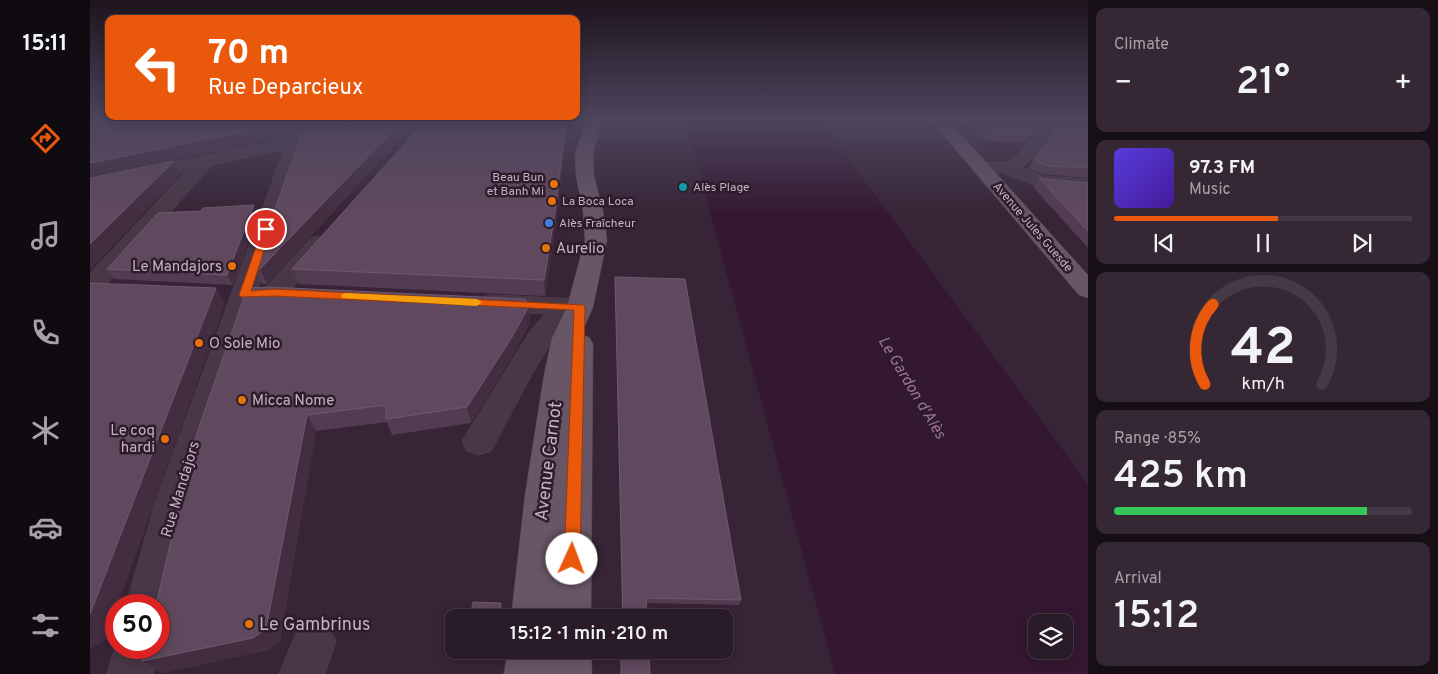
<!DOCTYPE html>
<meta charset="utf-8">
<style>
body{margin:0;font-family:Overpass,sans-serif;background:#352834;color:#f1f3f6;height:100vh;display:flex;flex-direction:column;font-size:19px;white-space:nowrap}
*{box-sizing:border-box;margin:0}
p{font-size:16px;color:#a5a1a8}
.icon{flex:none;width:28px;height:28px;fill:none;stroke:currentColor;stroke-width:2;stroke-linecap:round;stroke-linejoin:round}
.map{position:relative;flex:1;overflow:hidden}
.drawer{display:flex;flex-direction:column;gap:8px;padding:8px;background:#170f16;width:350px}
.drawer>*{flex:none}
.hud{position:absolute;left:15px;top:15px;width:475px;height:105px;border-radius:10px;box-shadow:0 2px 12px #0003,0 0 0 1px #453945;background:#ea580c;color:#fff;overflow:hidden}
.tools{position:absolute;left:938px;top:614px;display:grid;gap:10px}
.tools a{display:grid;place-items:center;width:45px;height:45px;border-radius:10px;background:#291b28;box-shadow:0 2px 12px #0003,0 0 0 1px #453945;font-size:25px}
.speed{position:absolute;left:15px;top:594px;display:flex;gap:10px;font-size:25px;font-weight:700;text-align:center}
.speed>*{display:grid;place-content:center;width:65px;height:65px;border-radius:50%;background:#291b28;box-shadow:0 2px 12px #0003,0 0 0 1px #453945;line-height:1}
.speed .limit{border:8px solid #d22;background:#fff;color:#111}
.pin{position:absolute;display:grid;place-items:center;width:42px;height:42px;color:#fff;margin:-21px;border:2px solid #fff;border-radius:50%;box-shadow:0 1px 5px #0007}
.me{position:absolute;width:55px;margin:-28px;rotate:2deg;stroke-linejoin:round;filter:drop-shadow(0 0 4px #0008)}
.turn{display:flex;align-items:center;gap:18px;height:105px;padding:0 20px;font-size:22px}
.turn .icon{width:65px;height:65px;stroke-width:2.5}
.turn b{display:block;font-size:35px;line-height:42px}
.big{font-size:38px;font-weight:600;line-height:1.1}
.drawer .tile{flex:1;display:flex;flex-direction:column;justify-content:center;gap:8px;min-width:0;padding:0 18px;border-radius:10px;background:#352834}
.drawer .dial{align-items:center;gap:0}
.dial svg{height:130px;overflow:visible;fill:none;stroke:#453945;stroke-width:7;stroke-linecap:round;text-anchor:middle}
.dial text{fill:#f1f3f6;stroke:none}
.song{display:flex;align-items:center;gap:15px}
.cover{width:60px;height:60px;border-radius:8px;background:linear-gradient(135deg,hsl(250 70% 55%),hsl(260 70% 35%))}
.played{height:5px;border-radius:2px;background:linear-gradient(90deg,#ea580c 55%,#453945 55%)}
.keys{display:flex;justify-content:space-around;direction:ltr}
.heat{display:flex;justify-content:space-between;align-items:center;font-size:28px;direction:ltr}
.charge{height:8px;border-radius:4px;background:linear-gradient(90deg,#34c759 85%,#453945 0)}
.trip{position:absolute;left:355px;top:609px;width:288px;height:50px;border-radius:10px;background:#291b28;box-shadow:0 2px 12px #0003,0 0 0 1px #453945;font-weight:600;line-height:50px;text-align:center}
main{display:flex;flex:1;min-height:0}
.menu{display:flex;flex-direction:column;width:90px;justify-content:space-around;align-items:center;background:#100b10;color:#a5a1a8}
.menu .icon{width:35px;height:35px}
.menu .active{color:#ea580c}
.menu b{font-size:22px;color:#f1f3f6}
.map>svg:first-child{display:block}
</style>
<main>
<nav class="menu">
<b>15:11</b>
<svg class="icon active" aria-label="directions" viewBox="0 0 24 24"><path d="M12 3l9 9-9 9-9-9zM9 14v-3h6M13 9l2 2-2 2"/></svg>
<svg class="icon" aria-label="music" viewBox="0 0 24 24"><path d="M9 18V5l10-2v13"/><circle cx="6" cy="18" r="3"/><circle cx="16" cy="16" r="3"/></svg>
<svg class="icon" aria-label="phone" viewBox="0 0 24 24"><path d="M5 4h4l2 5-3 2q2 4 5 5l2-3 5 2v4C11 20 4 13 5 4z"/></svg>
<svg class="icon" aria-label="climate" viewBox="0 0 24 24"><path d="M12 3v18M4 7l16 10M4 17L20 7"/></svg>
<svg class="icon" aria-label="car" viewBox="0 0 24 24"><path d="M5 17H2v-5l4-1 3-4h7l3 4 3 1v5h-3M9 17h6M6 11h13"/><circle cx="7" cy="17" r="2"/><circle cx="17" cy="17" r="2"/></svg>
<svg class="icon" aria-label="filters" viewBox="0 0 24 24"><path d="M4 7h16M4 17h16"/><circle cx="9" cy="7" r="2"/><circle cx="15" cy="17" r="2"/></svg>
</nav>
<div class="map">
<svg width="998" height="674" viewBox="0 0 998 674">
<rect width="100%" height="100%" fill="#372436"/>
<path fill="#341831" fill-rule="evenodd" d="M595 119H729L984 465 998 485V674H745ZM946 622H974V650H946Z"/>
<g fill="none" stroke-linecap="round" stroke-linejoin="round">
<defs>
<g id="minor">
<path d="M205 119H221L216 134H227L229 138 227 142 213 145 101 503 78 605 72 620 69 621V605H36L65 503 194 149 122 165 9 293 0 296V273L97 170 0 192V180L198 138Z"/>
<path d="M950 119H966L950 150 932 168 952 176 998 179V191L949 187 912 173 884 171 881 167 884 163C894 160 905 164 915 162 932 158 943 133 950 119Z"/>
<path d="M229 236 237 238 240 243 194 299 185 301 176 299 172 293 176 287 221 238Z"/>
<path d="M402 295 490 299 499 301 503 307C496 318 480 318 472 328 444 365 424 410 401 451L389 455 377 451 372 441 440 331 455 314 402 311 393 309 389 303 393 297Z"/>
<path d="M224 619 239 626 246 641 235 674H189L209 626Z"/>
<path d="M26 645V648L69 647 63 674H17Z"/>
</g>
<g id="major">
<path d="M497 119H513L503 153 504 176 513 211 517 240 503 307 491 335 499 337 503 344 501 618H421L435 495 454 375 462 338 477 307 495 240 493 211 486 176 485 153Z"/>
<path d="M840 119H857L998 275V298L989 295Z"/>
<path d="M418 650H501L502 674H414Z"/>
</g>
</defs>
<use href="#minor" stroke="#51404f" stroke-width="1"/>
<use href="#major" stroke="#51404f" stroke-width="1"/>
<use href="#minor" fill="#483746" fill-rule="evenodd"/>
<use href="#major" fill="#685566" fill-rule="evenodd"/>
</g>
<g fill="#533c51">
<path d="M280 119H328L177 284H172L164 269Z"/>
<path d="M337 119H478L465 228 455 296 209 284 202 269Z"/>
<path d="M874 119H948L935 142 895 141Z"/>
<path d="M966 119H998V178L952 174 938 169 943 160 956 143Z"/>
<path d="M949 178 998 183V248L943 187Z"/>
<path d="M168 215 143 285 24 279 17 269Z"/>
<path d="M525 277 651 600 649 605 556 603 557 618H532Z"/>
<path d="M177 287 440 322 424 353 381 423 302 435 297 422 226 431 190 641 178 650 72 673 52 661Z"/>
</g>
<g fill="#432d41">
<path d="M194 119H204L197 136 0 179V163Z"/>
<path d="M215 119H276L219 131Z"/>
<path d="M314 119H328L177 284 170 269Z"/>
<path d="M476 119H478L465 228 455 296 454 280Z"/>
<path d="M84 161 91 174 0 270V244Z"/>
<path d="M164 205 168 215 143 285 137 275Z"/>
<path d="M126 288 135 304 28 605H26V610L15 640 0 649V614Z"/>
<path d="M439 306 440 322 424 353 381 423 377 407Z"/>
<path d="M217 415 226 431 190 641 178 650 72 673 52 661Z"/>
<path d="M411 603 413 608 411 618H409Z"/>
</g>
<g fill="#60495e" stroke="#6f596d">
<path d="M0 119H194L192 124 0 163Z"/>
<path d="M280 119H314L170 269H164L212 133Z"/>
<path d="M337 119H476L465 213 454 280 202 269Z"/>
<path d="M885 119H948L940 134 899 132Z"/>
<path d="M967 119H998V168L958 166 943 160 963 135H960Z"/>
<path d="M84 161 0 244V178Z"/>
<path d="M949 178 998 183V231Z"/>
<path d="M164 205 137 275 17 269 68 213 111 211 113 208Z"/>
<path d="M525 277 595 279 651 600 556 598 557 618H533Z"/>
<path d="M0 283 126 288 0 614Z"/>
<path d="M177 287 435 299 439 306 422 337 377 407 296 419V405L217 415 176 629 163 638 52 661 56 648H69V605H66L104 442 157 288Z"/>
<path d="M383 602 411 603 409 618H380Z"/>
<path d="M531 650H559L560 674H531Z"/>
</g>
<linearGradient id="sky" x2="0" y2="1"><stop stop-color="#1e141e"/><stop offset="0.56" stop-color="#4d455d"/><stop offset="1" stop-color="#4d455d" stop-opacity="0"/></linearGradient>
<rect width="998" height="214" fill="url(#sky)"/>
<path fill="#ea580c" stroke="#983908" d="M173 227H180L181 229 161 291 185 289 493 305 495 307 490 559 488 565 482 567 476 565 474 559 484 310 185 296 151 297 149 295Z"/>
<path fill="#f59e0b" d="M256 293 387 299 392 302 387 306 252 298 251 296 252 294Z"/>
<g fill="#e8710a" stroke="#2d1c2b" stroke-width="2">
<circle cx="464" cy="184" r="5"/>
<circle cx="462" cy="201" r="5"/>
<circle cx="456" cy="248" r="5"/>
<circle cx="142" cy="266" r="5"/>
<circle cx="109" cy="343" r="5"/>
<circle cx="152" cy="400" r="5"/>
<circle cx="75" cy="439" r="5"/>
<circle cx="159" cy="624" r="5"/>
</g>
<circle fill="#0f9aa8" stroke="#2d1c2b" stroke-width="2" cx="593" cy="187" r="5"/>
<circle fill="#3f7fe0" stroke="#2d1c2b" stroke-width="2" cx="459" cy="223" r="5"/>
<g text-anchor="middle" stroke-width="5" stroke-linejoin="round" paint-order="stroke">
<g font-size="12" fill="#c4b2c2" stroke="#2d1c2b" text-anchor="start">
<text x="454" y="181" text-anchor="end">Beau Bun<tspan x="454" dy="14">et Banh Mi</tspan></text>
<text x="603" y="191">Alès Plage</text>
<text x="472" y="205">La Boca Loca</text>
<text x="469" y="227">Alès Fraîcheur</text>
</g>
<g font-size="12" fill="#c4b2c2" stroke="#2d1c2b">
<text transform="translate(943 227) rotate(49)" y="4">Avenue Jules Guesde</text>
</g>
<g font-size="15" fill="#c4b2c2" stroke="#2d1c2b" text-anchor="start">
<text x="466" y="253">Aurelio</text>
<text x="132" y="271" text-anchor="end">Le Mandajors</text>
<text x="119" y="348">O Sole Mio</text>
<text x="162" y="405">Micca Nome</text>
<text x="65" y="435" text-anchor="end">Le coq<tspan x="65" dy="17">hardi</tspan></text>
</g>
<g font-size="15" fill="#c4b2c2" stroke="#2d1c2b">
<text transform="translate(90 489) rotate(-73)" y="5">Rue Mandajors</text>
</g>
<g font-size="16" font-style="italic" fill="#a06f9c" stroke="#2d1c2b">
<text transform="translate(823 387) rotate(59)" y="6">Le Gardon d'Alès</text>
</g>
<g font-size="18" fill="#c4b2c2" stroke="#2d1c2b">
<text transform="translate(458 461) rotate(-83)" y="6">Avenue Carnot</text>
</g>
<g font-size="18" fill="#c4b2c2" stroke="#2d1c2b" text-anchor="start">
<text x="169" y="630">Le Gambrinus</text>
</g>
</g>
</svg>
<div class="tools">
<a><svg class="icon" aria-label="layers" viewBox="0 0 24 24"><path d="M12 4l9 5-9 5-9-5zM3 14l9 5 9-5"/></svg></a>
</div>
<div class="speed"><div class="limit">50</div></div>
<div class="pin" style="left:176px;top:229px;background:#d93025"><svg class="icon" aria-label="arrive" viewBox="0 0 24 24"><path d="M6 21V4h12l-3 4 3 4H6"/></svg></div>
<svg class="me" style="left:482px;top:559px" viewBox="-20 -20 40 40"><circle r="19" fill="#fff"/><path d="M0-13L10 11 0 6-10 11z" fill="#ea580c"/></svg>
<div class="trip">15:12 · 1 min · 210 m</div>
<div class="hud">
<div class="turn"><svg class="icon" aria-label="left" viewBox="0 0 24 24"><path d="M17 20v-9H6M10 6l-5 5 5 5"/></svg><div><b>70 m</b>Rue Deparcieux</div></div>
</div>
</div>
<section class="drawer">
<div class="tile"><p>Climate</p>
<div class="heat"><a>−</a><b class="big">21°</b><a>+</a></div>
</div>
<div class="tile">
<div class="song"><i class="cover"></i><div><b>97.3 FM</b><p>Music</p></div></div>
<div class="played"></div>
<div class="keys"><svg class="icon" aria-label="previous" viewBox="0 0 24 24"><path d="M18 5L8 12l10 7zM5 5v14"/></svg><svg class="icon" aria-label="pause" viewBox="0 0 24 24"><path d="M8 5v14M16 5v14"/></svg><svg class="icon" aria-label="next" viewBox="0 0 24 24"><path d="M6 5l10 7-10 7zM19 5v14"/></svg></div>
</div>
<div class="tile dial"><svg viewBox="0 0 100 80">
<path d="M14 69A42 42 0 1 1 86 69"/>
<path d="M14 69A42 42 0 0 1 19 20" stroke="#ea580c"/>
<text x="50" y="56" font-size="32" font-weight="700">42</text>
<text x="50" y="72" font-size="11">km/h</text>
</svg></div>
<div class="tile"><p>Range · 85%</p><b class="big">425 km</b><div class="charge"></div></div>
<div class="tile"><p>Arrival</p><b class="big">15:12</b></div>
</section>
</main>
